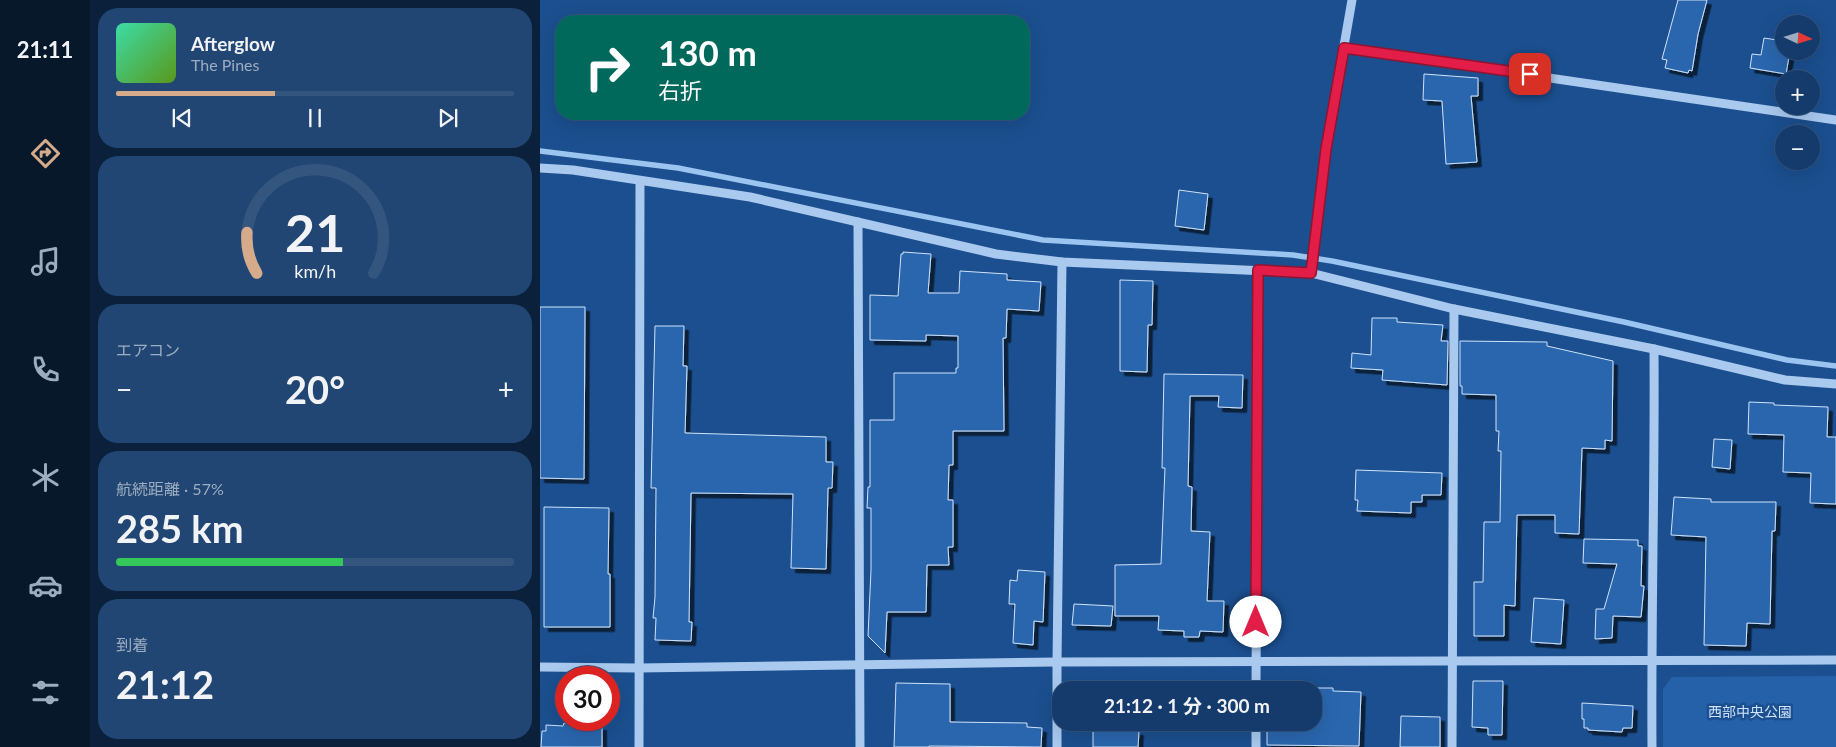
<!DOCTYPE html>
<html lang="ja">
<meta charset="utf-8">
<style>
body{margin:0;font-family:Lato,"Noto Sans JP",sans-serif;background:#214673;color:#f1f3f6;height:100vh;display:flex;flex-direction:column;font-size:19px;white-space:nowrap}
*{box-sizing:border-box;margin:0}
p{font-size:16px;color:#9dadc1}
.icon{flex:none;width:28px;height:28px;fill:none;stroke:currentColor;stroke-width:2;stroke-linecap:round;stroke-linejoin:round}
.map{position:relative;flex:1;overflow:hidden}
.details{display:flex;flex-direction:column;gap:8px;padding:8px;background:#0b203b;width:450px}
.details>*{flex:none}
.banner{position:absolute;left:15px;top:15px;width:475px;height:105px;border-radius:20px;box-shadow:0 5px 20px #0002,0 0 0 1px #33557e;background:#00695c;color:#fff;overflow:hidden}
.needle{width:32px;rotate:94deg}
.tools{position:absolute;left:1235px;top:15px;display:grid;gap:10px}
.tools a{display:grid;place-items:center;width:45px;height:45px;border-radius:50%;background:#143b6b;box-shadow:0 5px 20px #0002,0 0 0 1px #33557e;font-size:25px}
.speed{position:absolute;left:15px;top:666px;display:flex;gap:10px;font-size:25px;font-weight:700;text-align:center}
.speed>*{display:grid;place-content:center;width:65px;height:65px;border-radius:50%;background:#143b6b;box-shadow:0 5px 20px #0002,0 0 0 1px #33557e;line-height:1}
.speed .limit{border:8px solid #d22;background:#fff;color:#111}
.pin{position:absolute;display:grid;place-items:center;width:42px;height:42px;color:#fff;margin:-21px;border-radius:10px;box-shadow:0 2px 8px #0006}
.me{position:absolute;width:55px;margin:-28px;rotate:0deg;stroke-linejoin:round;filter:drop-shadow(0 0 4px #0008)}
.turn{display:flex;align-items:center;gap:18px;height:105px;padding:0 20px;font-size:22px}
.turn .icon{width:65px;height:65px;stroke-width:2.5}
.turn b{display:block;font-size:35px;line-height:42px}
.big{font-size:38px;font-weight:700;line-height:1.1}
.details .tile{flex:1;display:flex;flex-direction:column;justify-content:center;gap:8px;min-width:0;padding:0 18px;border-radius:20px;background:#214673}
.details .dial{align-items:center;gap:0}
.dial svg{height:130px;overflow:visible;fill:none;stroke:#33557e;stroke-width:7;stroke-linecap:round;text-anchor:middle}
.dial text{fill:#f1f3f6;stroke:none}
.song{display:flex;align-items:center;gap:15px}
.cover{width:60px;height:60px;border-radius:8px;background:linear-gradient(135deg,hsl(160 70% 55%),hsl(90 70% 35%))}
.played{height:5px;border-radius:2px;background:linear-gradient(90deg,#d6ab8b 40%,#33557e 40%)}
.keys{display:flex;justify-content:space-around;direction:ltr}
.heat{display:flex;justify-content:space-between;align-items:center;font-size:28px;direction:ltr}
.charge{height:8px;border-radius:4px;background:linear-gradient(90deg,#34c759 57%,#33557e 0)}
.trip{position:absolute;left:512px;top:681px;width:270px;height:50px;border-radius:20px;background:#143b6b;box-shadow:0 5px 20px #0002,0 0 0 1px #33557e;font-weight:700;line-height:50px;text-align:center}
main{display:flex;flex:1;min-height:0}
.dock{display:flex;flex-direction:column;width:90px;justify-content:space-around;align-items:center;background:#08182b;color:#9dadc1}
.dock .icon{width:35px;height:35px}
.dock .selected{color:#d6ab8b}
.dock b{font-size:22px;color:#f1f3f6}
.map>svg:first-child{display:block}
</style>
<main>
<nav class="dock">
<b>21:11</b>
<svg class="icon selected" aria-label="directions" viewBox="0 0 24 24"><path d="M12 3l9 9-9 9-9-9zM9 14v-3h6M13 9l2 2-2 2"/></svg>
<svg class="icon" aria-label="music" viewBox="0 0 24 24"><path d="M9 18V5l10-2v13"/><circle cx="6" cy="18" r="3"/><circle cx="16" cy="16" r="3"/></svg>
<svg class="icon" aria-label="phone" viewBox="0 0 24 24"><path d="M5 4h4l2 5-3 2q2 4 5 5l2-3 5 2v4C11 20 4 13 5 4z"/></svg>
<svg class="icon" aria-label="climate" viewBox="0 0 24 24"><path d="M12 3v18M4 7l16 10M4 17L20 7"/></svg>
<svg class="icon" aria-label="car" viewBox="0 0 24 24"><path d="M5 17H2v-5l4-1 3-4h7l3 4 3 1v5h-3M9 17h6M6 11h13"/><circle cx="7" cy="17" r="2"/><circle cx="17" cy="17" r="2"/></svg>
<svg class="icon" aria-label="filters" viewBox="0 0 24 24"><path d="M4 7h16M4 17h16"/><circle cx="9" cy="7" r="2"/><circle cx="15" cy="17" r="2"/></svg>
</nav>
<section class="details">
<div class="tile">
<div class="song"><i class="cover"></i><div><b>Afterglow</b><p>The Pines</p></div></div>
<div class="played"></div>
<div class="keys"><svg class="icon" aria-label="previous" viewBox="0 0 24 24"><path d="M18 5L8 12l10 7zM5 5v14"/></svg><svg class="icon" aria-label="pause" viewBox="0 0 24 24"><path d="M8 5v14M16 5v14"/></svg><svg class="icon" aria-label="next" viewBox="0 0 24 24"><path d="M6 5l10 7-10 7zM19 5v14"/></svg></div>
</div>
<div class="tile dial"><svg viewBox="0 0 100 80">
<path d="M14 69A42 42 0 1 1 86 69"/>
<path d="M14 69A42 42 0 0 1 8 44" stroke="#d6ab8b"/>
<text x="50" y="56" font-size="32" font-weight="700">21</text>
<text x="50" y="72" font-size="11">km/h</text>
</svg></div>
<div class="tile"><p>エアコン</p>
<div class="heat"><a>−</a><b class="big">20°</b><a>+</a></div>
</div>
<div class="tile"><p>航続距離 · 57%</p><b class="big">285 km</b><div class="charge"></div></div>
<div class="tile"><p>到着</p><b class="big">21:12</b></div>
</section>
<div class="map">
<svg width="1296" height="747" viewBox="0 0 1296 747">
<defs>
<filter id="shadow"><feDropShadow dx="4.5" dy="4.5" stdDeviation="0" flood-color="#0009"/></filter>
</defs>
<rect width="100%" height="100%" fill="#1b4f8f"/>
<path fill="#2461a8" d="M1296 676V747H1123V689L1132 677Z"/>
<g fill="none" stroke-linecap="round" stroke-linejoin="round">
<path stroke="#9cc4f0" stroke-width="5.5" d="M0 151 138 168 503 240 753 255 792 261 1084 322 1247 360 1296 366"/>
</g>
<g fill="#2a66ad" stroke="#cfe3fa" filter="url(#shadow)">
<path d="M1138 0H1167L1158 34 1152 71 1149 70 1148 73 1125 68 1127 60 1122 59Z"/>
<path d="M1224 38 1244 41V51H1250L1246 74 1210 68 1212 54 1221 55Z"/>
<path d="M884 74 938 78V96H931L937 162 906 164 902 101 883 100Z"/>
<path d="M639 190 668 194 664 230 635 226Z"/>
<path d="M363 252 391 254 388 293H419L420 271 467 274V280L501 282 499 311 467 309 466 338H463L464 431H413V465H409L408 500H413V547H408L409 565H387L386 612H347L345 653 328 636 331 570V508H327L328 487H330V420H354V373H416V368H418V336L386 335V341L330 340V295L358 296 361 254H363Z"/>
<path d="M580 280 613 281 612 325H608L607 372 580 371Z"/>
<path d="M0 307H45L44 479 0 478Z"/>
<path d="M832 318H857V322L903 325 901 341H908L907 385 842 380 843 370 811 368 812 353 831 355Z"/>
<path d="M115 326H144L143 366H147L145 433 286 437V462H293L292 488H288L286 569 251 568 253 494 151 493 149 622H152L151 641 115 640 116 618H113L115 597 116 488H111Z"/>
<path d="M920 341 1007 342V346L1073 361 1072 441 1065 440V449L1042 448 1039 534 1015 533V515H977L975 606 964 605V636H934V582H943L944 522H960L961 451H958L959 431H956V395L922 394V386H920Z"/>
<path d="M624 374 703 375 702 408 678 407 679 396H650L648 486 652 487 651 531 670 532 667 601H684L683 632 660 631 659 637H644V631L618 630 619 616H575V565L621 564 625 468H622Z"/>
<path d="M1209 402 1234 403V405L1288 407 1287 437H1296V504L1270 503 1271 473 1243 472 1244 435 1208 434Z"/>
<path d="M1174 439 1192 440 1190 469 1172 467Z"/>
<path d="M816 470 902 473 901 495H882V502H871V513L817 511 818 500H815Z"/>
<path d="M1134 497 1171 499V502H1236L1235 531H1232L1230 624 1207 623 1206 646 1164 645 1166 537 1131 535Z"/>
<path d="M4 507 69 508 68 574H70V627H4Z"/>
<path d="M1044 539 1098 540V546H1102L1101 586H1104L1101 617 1073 616 1072 638 1055 639 1056 609H1064L1077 564 1043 563Z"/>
<path d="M478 570 505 572 503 622 494 621 493 645 473 643 475 604H469L470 580 477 581Z"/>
<path d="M994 598 1024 600 1021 644 991 642Z"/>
<path d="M534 604 573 606 571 626 532 625Z"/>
<path d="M933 681H963L962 735H948V728L932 727Z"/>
<path d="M356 683 410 684V722L487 723V727L502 728 501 747 389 746V747H354Z"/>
<path d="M774 688H793V691L821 692 819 746 727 745V722H774Z"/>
<path d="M1042 703 1093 706 1092 728H1083L1082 732 1048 730V728H1044V719H1042Z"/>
<path d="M861 716 900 717V747H860Z"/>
<path d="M24 723H49V726H62V747H1L2 731H6V725L23 726Z"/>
<path d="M553 729 599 731 598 747H553Z"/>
</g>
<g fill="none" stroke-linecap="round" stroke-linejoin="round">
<g stroke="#a9c9ee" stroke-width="9">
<path d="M805 48 1296 120"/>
<path d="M0 168 33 170 210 197 456 254 522 262 771 273 914 309 1114 349 1245 380 1296 384"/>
<path d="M318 222 320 747"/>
<path d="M771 273 786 149 812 0"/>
<path d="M0 667 98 668 517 662 1296 660"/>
<path d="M716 690 718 270"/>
<path d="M716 722V747"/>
<path d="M99 747 100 181"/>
<path d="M517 747V662L522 262"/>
<path d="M912 747 914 309"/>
<path d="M1112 747C1111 614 1115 482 1114 349"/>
</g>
</g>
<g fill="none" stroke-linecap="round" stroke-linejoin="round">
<defs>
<path id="route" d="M716 622 718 270 771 273 786 149 804 48 990 74"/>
</defs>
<use href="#route" stroke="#92132f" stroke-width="12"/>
<use href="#route" stroke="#e11d48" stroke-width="9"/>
</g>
<g text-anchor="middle" stroke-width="5" stroke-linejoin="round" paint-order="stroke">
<g font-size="14" fill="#cfe3fa" stroke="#1b4f8f">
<text x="1210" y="717">西部中央公園</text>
</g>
</g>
</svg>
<div class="tools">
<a><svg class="needle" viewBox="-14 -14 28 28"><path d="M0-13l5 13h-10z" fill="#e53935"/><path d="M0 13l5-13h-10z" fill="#9dadc1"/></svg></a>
<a>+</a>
<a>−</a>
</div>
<div class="speed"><div class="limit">30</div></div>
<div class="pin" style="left:990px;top:74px;background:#d93025"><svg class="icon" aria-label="arrive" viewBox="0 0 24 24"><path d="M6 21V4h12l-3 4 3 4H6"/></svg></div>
<svg class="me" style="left:716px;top:622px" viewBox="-20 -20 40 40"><circle r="19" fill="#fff"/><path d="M0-13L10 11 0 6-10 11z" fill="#e11d48"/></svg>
<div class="trip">21:12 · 1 分 · 300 m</div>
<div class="banner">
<div class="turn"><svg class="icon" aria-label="right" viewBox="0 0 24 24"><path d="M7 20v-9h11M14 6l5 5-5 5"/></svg><div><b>130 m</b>右折</div></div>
</div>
</div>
</main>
